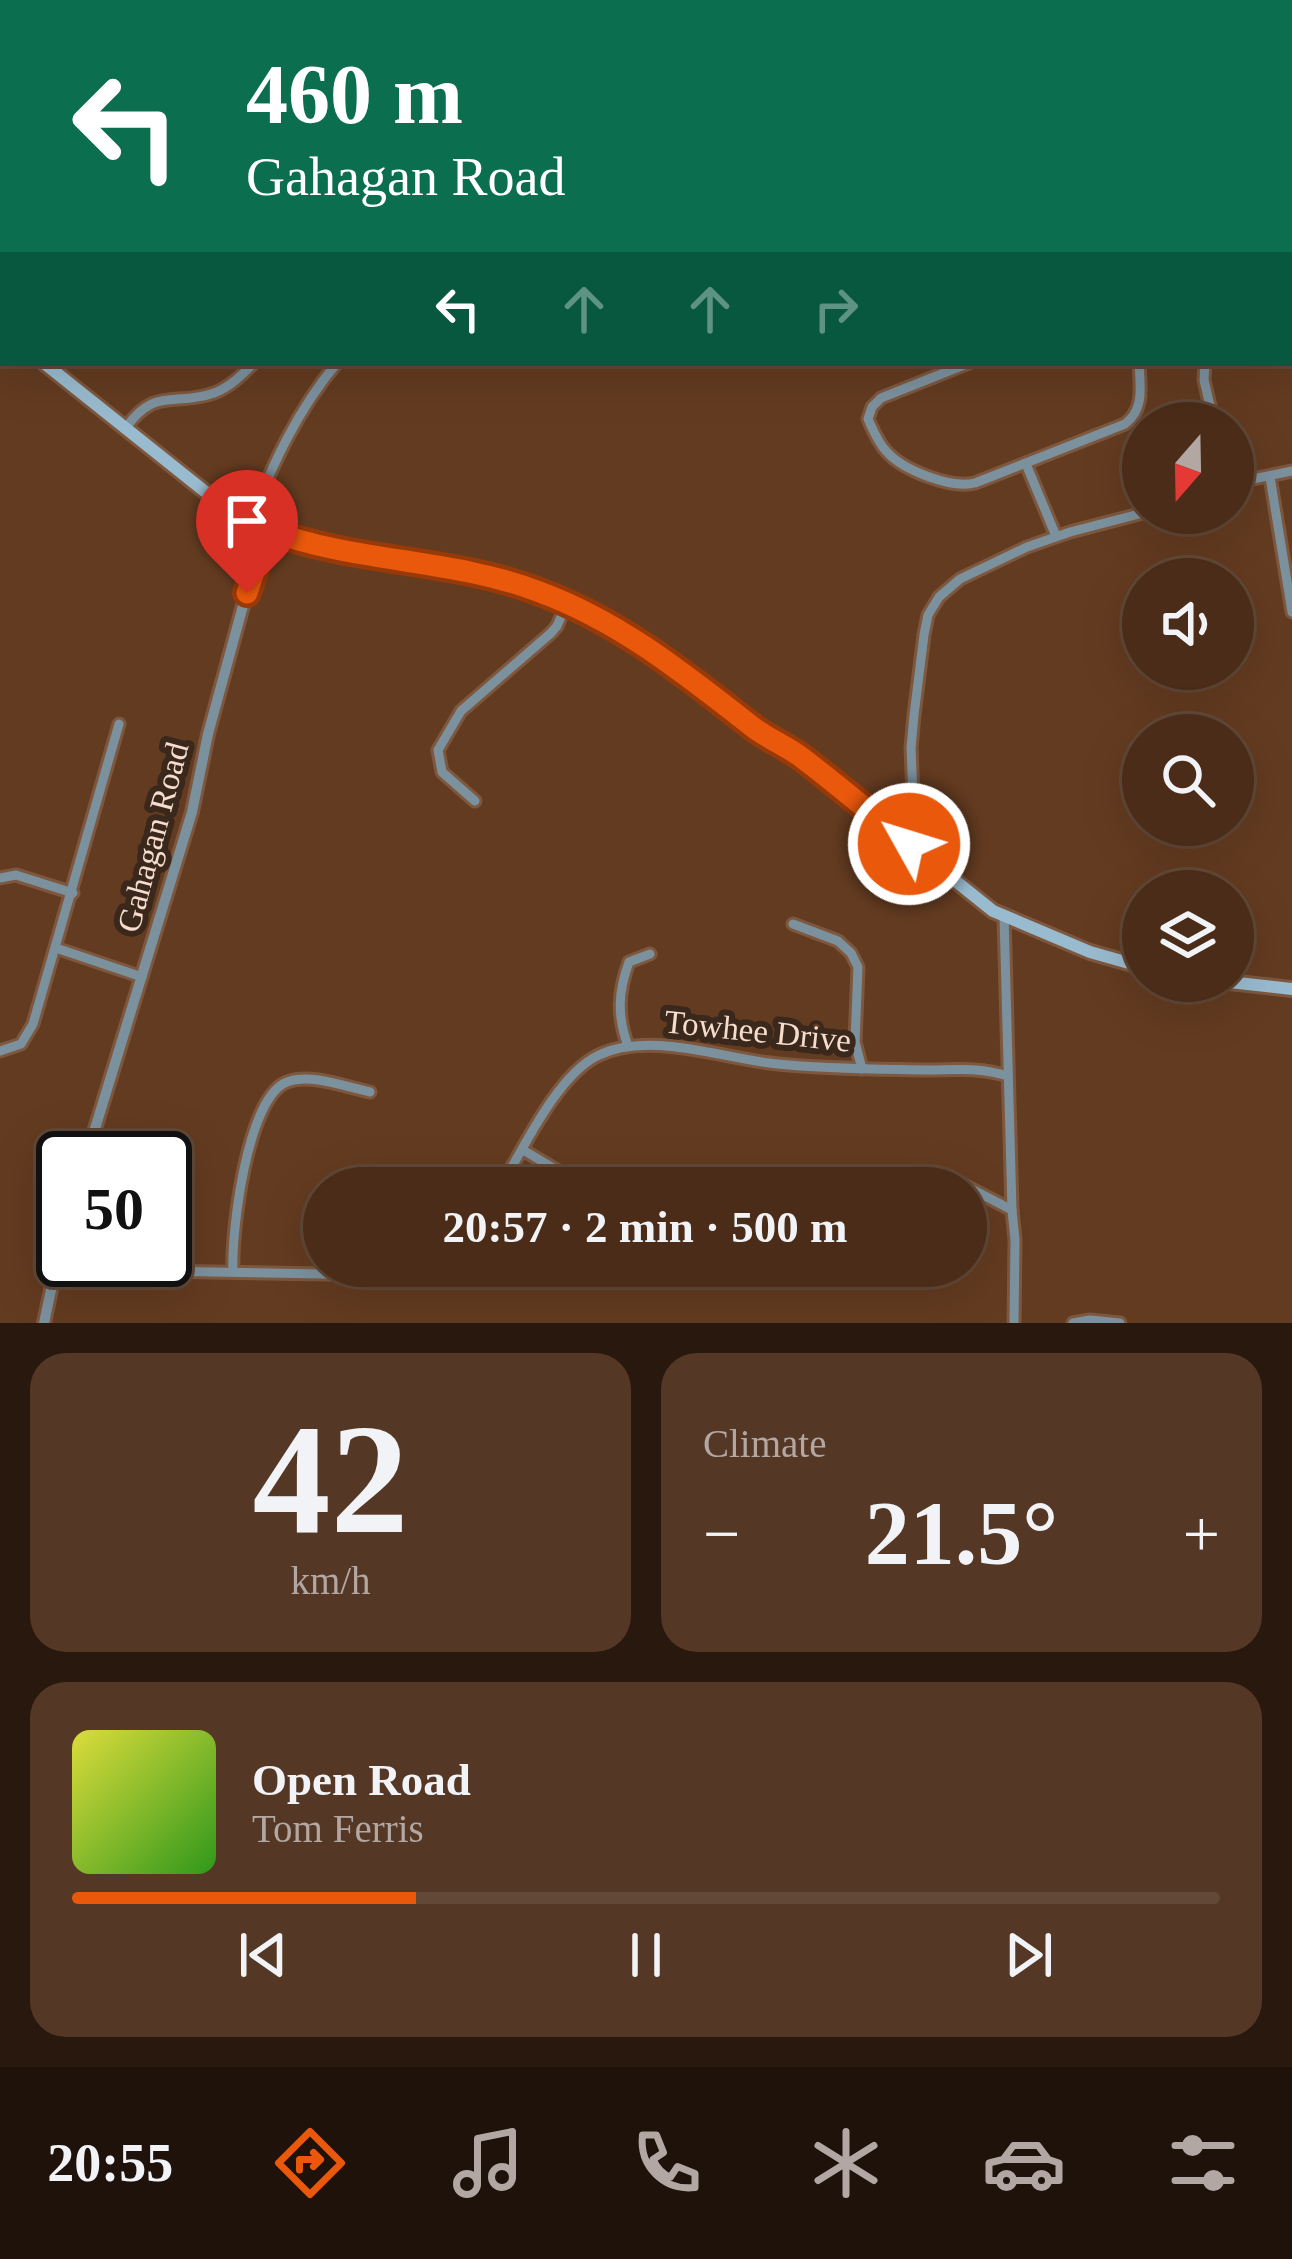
<!DOCTYPE html>
<meta charset="utf-8">
<style>
body{margin:0;font-family:"Times New Roman",serif;background:#543825;color:#f1f3f6;height:100vh;display:flex;flex-direction:column;font-size:45px;white-space:nowrap}
*{box-sizing:border-box;margin:0}
p{font-size:39px;color:#b2a7a2}
.icon{flex:none;width:66px;height:66px;fill:none;stroke:currentColor;stroke-width:2;stroke-linecap:round;stroke-linejoin:round}
.map{position:relative;height:1323px;overflow:hidden}
.side{display:flex;flex-direction:column;gap:30px;padding:30px;background:#29180d;flex:1}
.side>*{flex:none}
.hud{position:absolute;left:0px;top:0px;width:1293px;height:366px;box-shadow:0 12px 48px #0002,0 0 0 3px #614837;background:#0b6e4f;color:#fff;overflow:hidden}
.needle{width:78px;rotate:200deg}
.fabs{position:absolute;left:1122px;top:402px;display:grid;gap:24px}
.fabs a{display:grid;place-items:center;width:132px;height:132px;border-radius:50%;background:#4a2c18;box-shadow:0 12px 48px #0002,0 0 0 3px #614837;font-size:60px}
.speed{position:absolute;left:36px;top:1131px;display:flex;gap:24px;font-size:60px;font-weight:700;text-align:center}
.speed>*{display:grid;place-content:center;width:156px;height:156px;border-radius:50%;background:#4a2c18;box-shadow:0 12px 48px #0002,0 0 0 3px #614837;line-height:1}
.speed .limit{border:6px solid #111;border-radius:18px;background:#fff;color:#111}
.pin{position:absolute;display:grid;place-items:center;width:102px;height:102px;color:#fff;margin:-123px -51px;border-radius:50% 50% 50% 0;rotate:-45deg;box-shadow:0 0 12px #0007}
.pin .icon{rotate:45deg}
.me{position:absolute;width:132px;margin:-66px;rotate:309deg;stroke-linejoin:round;filter:drop-shadow(0 0 9px #0008)}
.turn{display:flex;align-items:center;gap:42px;height:252px;padding:0 48px;font-size:54px}
.turn .icon{width:156px;height:156px;stroke-width:2.5}
.turn b{display:block;font-size:84px;line-height:102px}
.lanes{display:flex;align-items:center;height:114px;padding:0 48px;background:#0003;justify-content:center;gap:60px;direction:ltr}
.lanes .off{opacity:.35}
.big{font-size:90px;font-weight:600;line-height:1.1}
.side .widget{flex:1;display:flex;flex-direction:column;justify-content:center;gap:18px;min-width:0;padding:0 42px;border-radius:36px;background:#543825}
.side .dial{align-items:center;gap:0}
.dial b{font-size:156px;line-height:1}
.song{display:flex;align-items:center;gap:36px}
.cover{width:144px;height:144px;border-radius:18px;background:linear-gradient(135deg,hsl(60 70% 55%),hsl(110 70% 35%))}
.played{height:12px;border-radius:6px;background:linear-gradient(90deg,#ea580c 30%,#614837 30%)}
.keys{display:flex;justify-content:space-around;direction:ltr}
.heat{display:flex;justify-content:space-between;align-items:center;font-size:66px;direction:ltr}
.side .tiles{flex:1;display:grid;gap:30px;grid-template-columns:1fr 1fr}
.widget:last-child{grid-column:span 2}
.trip{position:absolute;left:303px;top:1167px;width:684px;height:120px;border-radius:60px;background:#4a2c18;box-shadow:0 12px 48px #0002,0 0 0 3px #614837;font-weight:600;line-height:120px;text-align:center}
.tab-bar{display:flex;height:192px;justify-content:space-around;align-items:center;background:#1e120a;color:#b2a7a2}
.tab-bar .icon{width:84px;height:84px}
.tab-bar .on{color:#ea580c}
.tab-bar b{font-size:54px;color:#f1f3f6}
.map>svg:first-child{display:block}
</style>
<div class="map">
<svg width="1292" height="1323" viewBox="0 0 1292 1323">
<rect width="100%" height="100%" fill="#633b20"/>
<g fill="none" stroke-linecap="round" stroke-linejoin="round">
<defs>
<g id="minor">
<path d="M828 0 832 3"/>
<path d="M0 31 3 29"/>
<path d="M1290 50 1292 49"/>
<path d="M1290 69 1292 74"/>
<path d="M0 216 3 214"/>
<path d="M969 363 881 398 872 407 868 419C873 430 878 443 887 452 903 470 951 489 975 483L1125 424C1145 409 1140 386 1139 363"/>
<path d="M1205 363 1204 380 1214 423"/>
<path d="M125 429C155 386 174 407 214 393 230 387 242 375 254 363"/>
<path d="M1026 464 1056 536"/>
<path d="M1270 477 1292 612"/>
<path d="M1233 483 1292 471"/>
<path d="M250 522C272 465 298 409 337 363"/>
<path d="M475 801 442 772 438 750 461 711 551 633 557 626 567 603"/>
<path d="M909 844 913 796 911 748 914 715 924 635 928 615 939 597 960 579 1027 547 1070 532 1143 513"/>
<path d="M0 878 16 875 73 893"/>
<path d="M1004 916 1012 1210 1015 1240 1014 1323"/>
<path d="M793 924 838 941 851 953 858 967 855 1042 862 1069"/>
<path d="M56 948 142 977"/>
<path d="M628 1046C617 1016 618 992 629 962L650 954"/>
<path d="M0 1051 21 1044 33 1024 119 724"/>
<path d="M523 1150 567 1176 609 1188"/>
<path d="M500 1188C523 1149 557 1076 597 1056 649 1030 723 1059 778 1064 827 1069 877 1069 926 1070 956 1070 978 1067 1008 1076"/>
<path d="M937 1188 953 1182 960 1183 1012 1210"/>
<path d="M95 1260 156 1271 378 1275 402 1273 426 1266"/>
<path d="M233 1272C231 1233 247 1097 287 1082 311 1073 346 1087 370 1092"/>
<path d="M1073 1323 1090 1320 1120 1323"/>
</g>
<g id="tertiary">
<path d="M86 1158 192 812 208 734 250 580 268 530"/>
<path d="M44 1323 63 1233"/>
</g>
<g id="secondary">
<path d="M0 327 3 329"/>
<path d="M44 363 223 506 250 522 313 546 418 561 476 572 535 590 567 603 648 647 700 684 772 741 796 753 993 911 1090 952 1143 967"/>
<path d="M1220 981 1292 989"/>
</g>
</defs>
<use href="#minor" stroke="#7d583f" stroke-width="15"/>
<use href="#tertiary" stroke="#7d583f" stroke-width="16"/>
<use href="#secondary" stroke="#7d583f" stroke-width="18"/>
<use href="#minor" stroke="#7c919e" stroke-width="9"/>
<use href="#tertiary" stroke="#7c919e" stroke-width="10"/>
<use href="#secondary" stroke="#99bbcf" stroke-width="12"/>
</g>
<g fill="none" stroke-linecap="round" stroke-linejoin="round">
<defs>
<path id="route" d="M247 593 268 530C355 563 450 558 537 591 620 621 686 675 754 728 769 739 786 746 801 757 838 785 873 815 909 844"/>
</defs>
<use href="#route" stroke="#983908" stroke-width="30"/>
<use href="#route" stroke="#ea580c" stroke-width="21"/>
</g>
<g text-anchor="middle" stroke-width="12" stroke-linejoin="round" paint-order="stroke">
<g font-size="33" fill="#f5dccc" stroke="#3a281c">
<text transform="translate(152 837) rotate(-75)" y="12">Gahagan Road</text>
<text transform="translate(758 1030) rotate(6)" y="12">Towhee Drive</text>
</g>
</g>
</svg>
<div class="fabs">
<a><svg class="needle" viewBox="-14 -14 28 28"><path d="M0-13l5 13h-10z" fill="#e53935"/><path d="M0 13l5-13h-10z" fill="#b2a7a2"/></svg></a>
<a><svg class="icon" aria-label="sound" viewBox="0 0 24 24"><path d="M4 9h4l5-4v14l-5-4H4zM17 9q2 3 0 6"/></svg></a>
<a><svg class="icon" aria-label="search" viewBox="0 0 24 24"><circle cx="10" cy="10" r="6"/><path d="M15 15l6 6"/></svg></a>
<a><svg class="icon" aria-label="layers" viewBox="0 0 24 24"><path d="M12 4l9 5-9 5-9-5zM3 14l9 5 9-5"/></svg></a>
</div>
<div class="speed"><div class="limit">50</div></div>
<div class="pin" style="left:247px;top:593px;background:#d93025"><svg class="icon" aria-label="arrive" viewBox="0 0 24 24"><path d="M6 21V4h12l-3 4 3 4H6"/></svg></div>
<svg class="me" style="left:909px;top:844px" viewBox="-20 -20 40 40"><circle r="17" fill="#ea580c" stroke="#fff" stroke-width="3"/><path d="M0-11L8 9 0 5-8 9z" fill="#fff"/></svg>
<div class="trip">20:57 · 2 min · 500 m</div>
<div class="hud">
<div class="turn"><svg class="icon" aria-label="left" viewBox="0 0 24 24"><path d="M17 20v-9H6M10 6l-5 5 5 5"/></svg><div><b>460 m</b>Gahagan Road</div></div>
<div class="lanes"><svg class="icon" aria-label="left" viewBox="0 0 24 24"><path d="M17 20v-9H6M10 6l-5 5 5 5"/></svg><svg class="icon off" aria-label="ahead" viewBox="0 0 24 24"><path d="M12 20V5M6 11l6-6 6 6"/></svg><svg class="icon off" aria-label="ahead" viewBox="0 0 24 24"><path d="M12 20V5M6 11l6-6 6 6"/></svg><svg class="icon off" aria-label="right" viewBox="0 0 24 24"><path d="M7 20v-9h11M14 6l5 5-5 5"/></svg></div>
</div>
</div>
<section class="side">
<div class="tiles">
<div class="widget dial"><b>42</b><p>km/h</p></div>
<div class="widget"><p>Climate</p>
<div class="heat"><a>−</a><b class="big">21.5°</b><a>+</a></div>
</div>
<div class="widget">
<div class="song"><i class="cover"></i><div><b>Open Road</b><p>Tom Ferris</p></div></div>
<div class="played"></div>
<div class="keys"><svg class="icon" aria-label="previous" viewBox="0 0 24 24"><path d="M18 5L8 12l10 7zM5 5v14"/></svg><svg class="icon" aria-label="pause" viewBox="0 0 24 24"><path d="M8 5v14M16 5v14"/></svg><svg class="icon" aria-label="next" viewBox="0 0 24 24"><path d="M6 5l10 7-10 7zM19 5v14"/></svg></div>
</div>
</div>
</section>
<nav class="tab-bar">
<b>20:55</b>
<svg class="icon on" aria-label="directions" viewBox="0 0 24 24"><path d="M12 3l9 9-9 9-9-9zM9 14v-3h6M13 9l2 2-2 2"/></svg>
<svg class="icon" aria-label="music" viewBox="0 0 24 24"><path d="M9 18V5l10-2v13"/><circle cx="6" cy="18" r="3"/><circle cx="16" cy="16" r="3"/></svg>
<svg class="icon" aria-label="phone" viewBox="0 0 24 24"><path d="M5 4h4l2 5-3 2q2 4 5 5l2-3 5 2v4C11 20 4 13 5 4z"/></svg>
<svg class="icon" aria-label="climate" viewBox="0 0 24 24"><path d="M12 3v18M4 7l16 10M4 17L20 7"/></svg>
<svg class="icon" aria-label="car" viewBox="0 0 24 24"><path d="M5 17H2v-5l4-1 3-4h7l3 4 3 1v5h-3M9 17h6M6 11h13"/><circle cx="7" cy="17" r="2"/><circle cx="17" cy="17" r="2"/></svg>
<svg class="icon" aria-label="filters" viewBox="0 0 24 24"><path d="M4 7h16M4 17h16"/><circle cx="9" cy="7" r="2"/><circle cx="15" cy="17" r="2"/></svg>
</nav>
